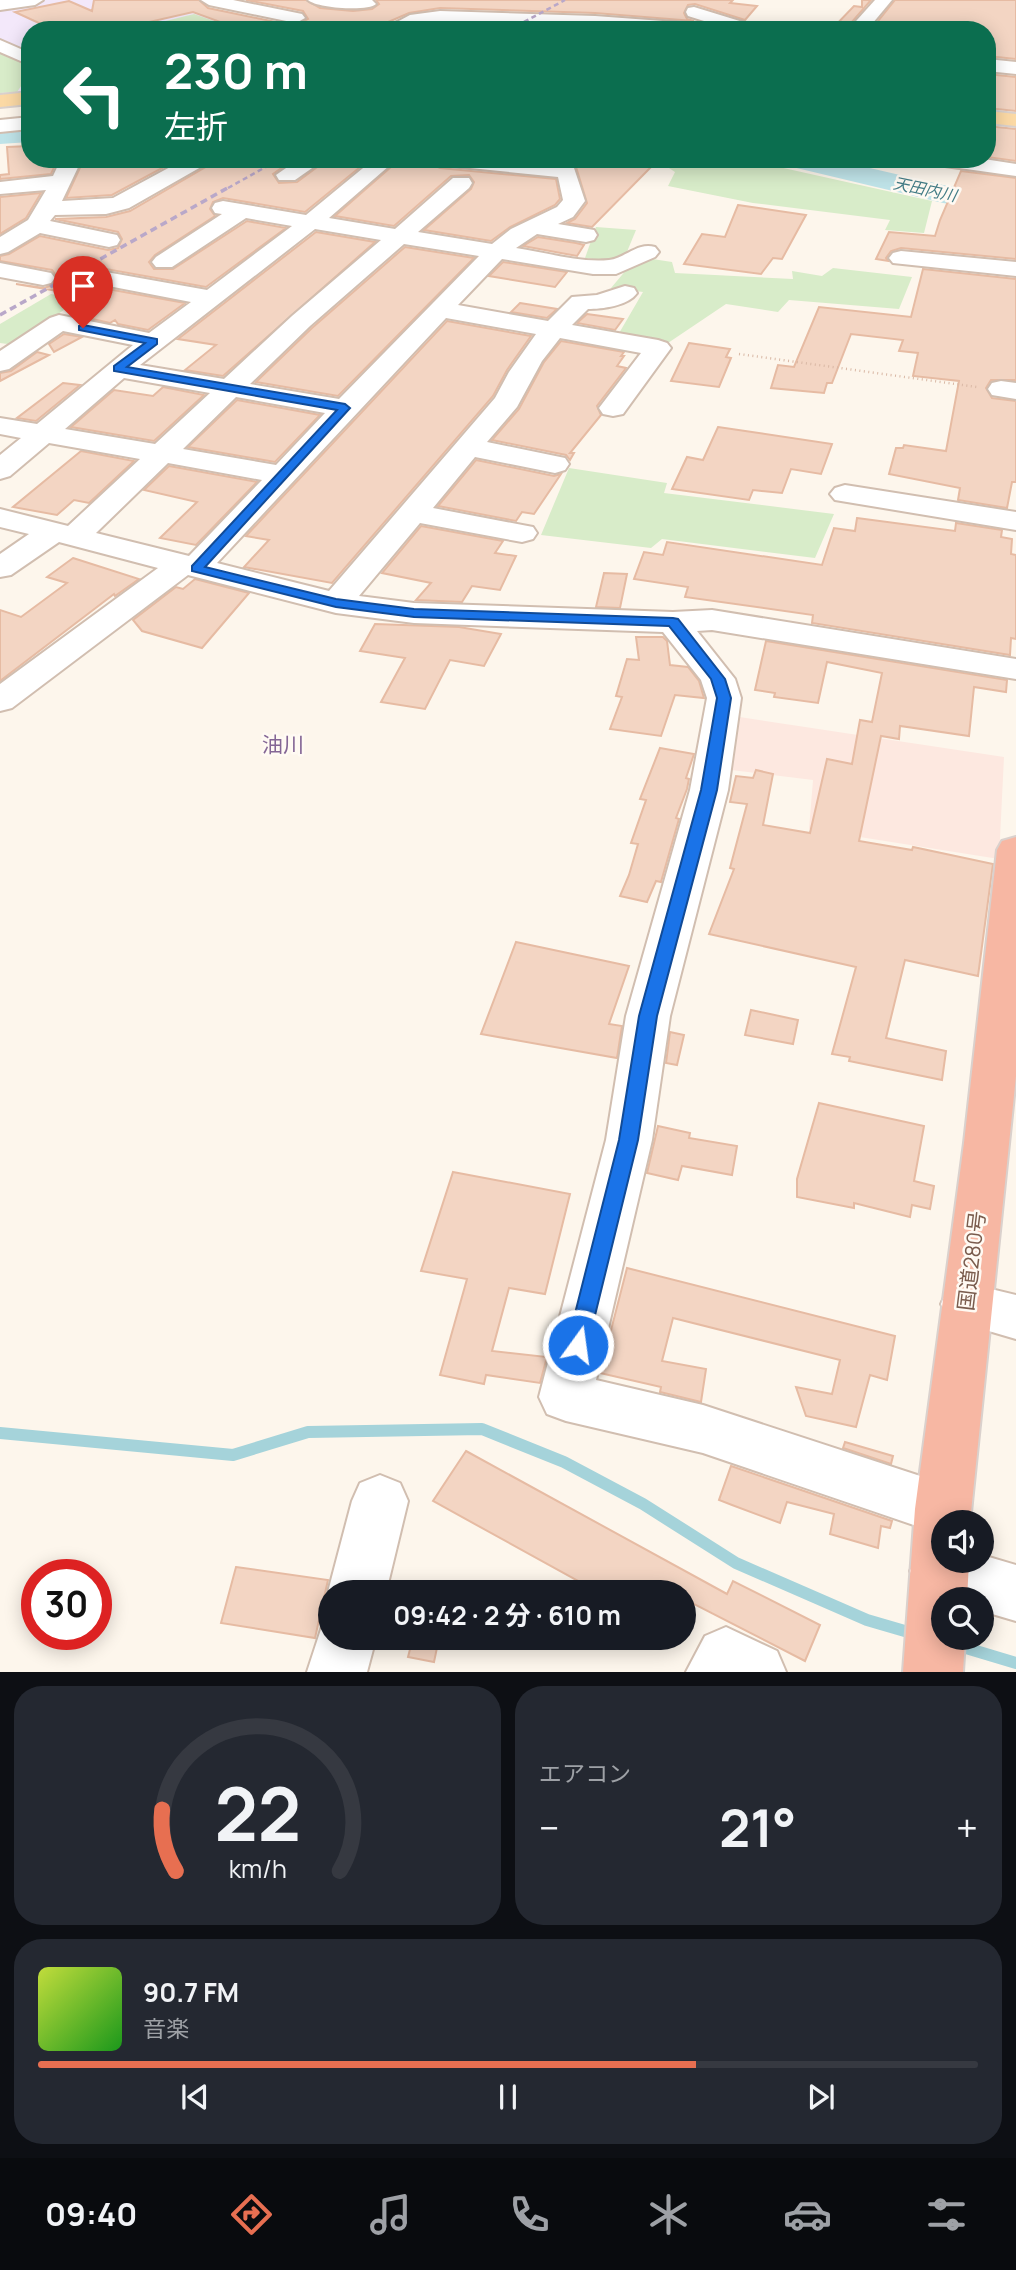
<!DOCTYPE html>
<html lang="ja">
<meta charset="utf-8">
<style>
body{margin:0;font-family:Manrope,"Noto Sans JP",sans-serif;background:#242831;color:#f1f3f6;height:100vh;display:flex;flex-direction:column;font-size:26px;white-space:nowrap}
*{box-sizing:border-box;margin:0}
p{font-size:23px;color:#9ea1a6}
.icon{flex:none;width:38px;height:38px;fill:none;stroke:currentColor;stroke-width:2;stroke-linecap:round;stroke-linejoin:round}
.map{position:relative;height:1672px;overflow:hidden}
.details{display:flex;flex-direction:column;gap:14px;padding:14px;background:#0d0f14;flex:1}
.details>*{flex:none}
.hud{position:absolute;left:21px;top:21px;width:975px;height:147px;border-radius:28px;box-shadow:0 4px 18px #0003;background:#0b6e4f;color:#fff;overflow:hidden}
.fabs{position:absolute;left:931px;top:1510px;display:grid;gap:14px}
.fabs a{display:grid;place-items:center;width:63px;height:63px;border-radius:50%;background:#171b24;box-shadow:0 4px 18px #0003;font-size:35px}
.speed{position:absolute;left:21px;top:1559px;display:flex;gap:14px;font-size:35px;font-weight:700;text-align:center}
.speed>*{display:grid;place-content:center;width:91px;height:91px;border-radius:50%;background:#171b24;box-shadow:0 4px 18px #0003;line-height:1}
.speed .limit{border:10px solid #d22;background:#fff;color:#111}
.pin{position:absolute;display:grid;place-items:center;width:60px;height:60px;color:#fff;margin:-72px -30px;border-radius:50% 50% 50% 0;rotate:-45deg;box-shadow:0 0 7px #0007}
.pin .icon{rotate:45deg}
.me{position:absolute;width:77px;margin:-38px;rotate:14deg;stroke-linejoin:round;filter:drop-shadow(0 0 5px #0008)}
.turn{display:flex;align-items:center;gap:24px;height:147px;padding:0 28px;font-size:32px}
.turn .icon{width:91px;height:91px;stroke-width:2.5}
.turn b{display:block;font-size:49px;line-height:60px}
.big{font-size:52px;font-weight:700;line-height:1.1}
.details .widget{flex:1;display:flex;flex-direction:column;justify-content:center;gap:10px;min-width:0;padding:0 24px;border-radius:28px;background:#242831}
.details .dial{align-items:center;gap:0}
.dial svg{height:182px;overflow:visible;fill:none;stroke:#363941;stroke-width:7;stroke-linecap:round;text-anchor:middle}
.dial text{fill:#f1f3f6;stroke:none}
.song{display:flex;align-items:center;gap:21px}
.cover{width:84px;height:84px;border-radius:10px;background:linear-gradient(135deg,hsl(70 70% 55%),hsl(120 70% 35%))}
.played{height:7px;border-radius:4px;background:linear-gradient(90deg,#e76f51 70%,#363941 70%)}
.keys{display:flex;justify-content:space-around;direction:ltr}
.heat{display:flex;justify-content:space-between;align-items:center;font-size:38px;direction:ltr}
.details .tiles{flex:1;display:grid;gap:14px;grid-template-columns:1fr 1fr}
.widget:last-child{grid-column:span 2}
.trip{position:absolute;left:318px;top:1580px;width:378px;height:70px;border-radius:35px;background:#171b24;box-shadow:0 4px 18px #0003;font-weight:700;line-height:70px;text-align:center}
.menu{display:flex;height:112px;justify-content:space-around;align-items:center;background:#090b0e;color:#9ea1a6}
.menu .icon{width:49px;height:49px}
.menu .selected{color:#e76f51}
.menu b{font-size:32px;color:#f1f3f6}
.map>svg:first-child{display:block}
</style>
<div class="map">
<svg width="1016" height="1672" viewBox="0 0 1016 1672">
<rect width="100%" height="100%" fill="#fdf6ec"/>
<path fill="#fde8e0" d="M733 716 1004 757 999 859 809 829 813 780 723 769Z"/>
<path fill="#f3e8fa" d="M42 0H172L262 30H30V94L0 97V7Z"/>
<g fill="#d8ecc9">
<path d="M194 14 214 21 225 19 256 30H129Z"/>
<path d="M0 52 30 67V73L17 92 0 93Z"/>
<path d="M743 159 932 201 924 233 885 230 890 220 753 203 668 186 675 172 657 160Z"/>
<path d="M596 227 636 230 624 259 615 262 585 258Z"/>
<path d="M646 258 672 262 675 273 793 279 792 271 822 276 833 268 912 277 899 309 789 300 778 312 726 304 668 343 618 335 643 292 611 288 632 263Z"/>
<path d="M51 294 79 299 15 345 0 343V324Z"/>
<path d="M569 468 667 483 664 493 834 514 815 558 662 539 651 548 541 535Z"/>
</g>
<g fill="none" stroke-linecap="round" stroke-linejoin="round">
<g stroke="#a5d3da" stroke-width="12">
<path d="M0 1433 233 1455 308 1432 482 1429 564 1462 643 1504 736 1563 867 1620 915 1634"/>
<path d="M956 1645 1016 1663"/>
</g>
<g fill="#bfe3e8" fill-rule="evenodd">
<path d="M30 126V142L0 144V128Z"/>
<path d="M780 159H831L943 185 1016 196V214L943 203 784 165Z"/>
</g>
</g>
<g fill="#f3d5c3" stroke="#e6bba3" stroke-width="2">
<path d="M94 0H199L208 8 295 26 308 19 303 11 246 0H306L320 8 353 11 372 9 379 4 376 0H733L730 3 757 6 745 20 695 4 688 5 684 13 687 19 694 21 595 13 440 8 409 13 379 26V30H242L193 12 127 27 134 30H54L15 12 69 1 92 11Z"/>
<path d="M862 0H871L845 30H831L854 6 862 7Z"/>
<path d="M895 0H1016V59L987 56V30H871Z"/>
<path d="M440 24 492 26 488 30H413Z"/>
<path d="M987 74 1016 77V111L987 108Z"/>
<path d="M987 126 1016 129V161L987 157Z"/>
<path d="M30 146V159H58L51 174 0 179V175L9 174 7 147Z"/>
<path d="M84 159H179L112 195 66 198Z"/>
<path d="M213 159H294L273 174 279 183 297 182 328 159H370L305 212 223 198 213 202 210 209 215 216 155 255 149 262 154 269H173L247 221 286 228 206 287 106 269 96 272 91 279 97 287 185 303 148 330 118 324 115 320 110 323 79 316 101 301 95 300 99 298 16 284 44 288 53 285 58 278 52 270 0 261V256L9 254 40 236 108 250 118 248 122 239 118 232 55 219 106 217 130 211 209 165Z"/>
<path d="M527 159H589L652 166 592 227 567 223 575 219 587 203 576 167Z"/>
<path d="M399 160 429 163 440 168 556 179 560 199 555 205 510 227 491 241 424 230 471 189 474 182 469 175 451 176 394 226 335 216Z"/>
<path d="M961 171 1016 178V259L901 248 891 251 886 258 888 261 876 259 889 232 935 236 940 220Z"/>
<path d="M41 193 26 218 0 234V197Z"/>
<path d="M738 205 806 215 782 259 773 258 761 274 684 264 702 234 725 237Z"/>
<path d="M316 232 375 242 223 376 185 370 216 345 178 339Z"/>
<path d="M538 237 576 243 584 245 577 256 523 246Z"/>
<path d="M405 247 474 258 338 396 256 382 312 328Z"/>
<path d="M503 262 567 272 555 287 489 276Z"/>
<path d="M923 269 1016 279V380H991L986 388 992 398 1016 401V482H1012L1007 508 958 500 960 488 889 474 896 448H903L904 445 946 451 959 381 913 376 918 353 899 351 903 340 851 334 832 383H827L824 393 771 388 778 365 794 367 819 307 911 317Z"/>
<path d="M520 303 557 309 547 318 511 312Z"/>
<path d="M587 314 623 319 615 330 577 323Z"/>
<path d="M447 321 531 336 507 370 493 396 332 583 244 567 269 540 246 536Z"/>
<path d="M64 334 82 337 54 352 49 344Z"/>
<path d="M561 341 624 352 621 356H624L617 366 626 368 597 406 601 415 570 453H574L570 460 566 455 492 440 519 409 544 362Z"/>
<path d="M689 343 730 349 726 357 731 358 719 387 671 381Z"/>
<path d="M37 352 49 355 0 381V373L11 371Z"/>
<path d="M63 383 80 385 36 421 17 418Z"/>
<path d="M163 387 204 395 154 441 71 427 114 390 153 396Z"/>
<path d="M237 400 320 415 275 462 188 447Z"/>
<path d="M718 427 832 444 821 474 791 469 782 493 753 490 749 500 672 489 687 457 703 460Z"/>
<path d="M81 451 134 461 89 503 74 500 57 515 13 507Z"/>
<path d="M476 460 554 476 561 474 534 514 522 512 516 521 438 506Z"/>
<path d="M169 466 257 482 196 545 160 538 197 502 144 490Z"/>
<path d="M857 518 955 531 956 523 1002 530 1001 537 1012 539 1011 554 1016 555V639L1011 638 1010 655 812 623 813 615 685 597 688 587 634 579 644 552 663 555 667 542 822 565 834 528 855 531Z"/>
<path d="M421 526 503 541 495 553 516 556 500 590 472 586 462 602 416 600 431 583 382 573Z"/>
<path d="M73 558 139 579 115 596 114 594 0 681V610L21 617 67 583 47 577Z"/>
<path d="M604 573 627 574 620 608 596 607Z"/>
<path d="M195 579 249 593 202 648 142 631 133 620 176 587 183 589Z"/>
<path d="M375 624 459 627 501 634 484 666 450 660 425 709 381 702 405 658 360 651Z"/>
<path d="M636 637H663L667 641 670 665 688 667 699 681 704 698 675 695 661 736 610 729 622 697 616 696 627 659 639 660Z"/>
<path d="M766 641 1007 680 1006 692 974 687 969 736 900 726 899 739 881 736 859 841 912 850 913 847 993 864 978 976 905 960 886 1038 946 1051 942 1080 849 1061 850 1057 832 1054 856 967 709 934 734 869 730 868 747 804 730 802 736 776 753 778 756 770 773 774 763 825 810 833 827 759 852 764 860 720 872 722 882 673 827 662 818 703 774 697 775 693 755 690Z"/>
<path d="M660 748 694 754 686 778 689 779 687 789 676 818 679 819 661 882 656 881 647 902 620 896 629 875 638 844 631 843 646 800 640 799Z"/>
<path d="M516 942 629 966 609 1024 622 1026 617 1058 481 1034Z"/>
<path d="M751 1010 798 1020 793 1044 745 1035Z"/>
<path d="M670 1032 684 1035 677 1065 666 1063Z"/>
<path d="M819 1103 924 1126 914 1181 934 1186 930 1209 912 1205 910 1217 854 1203V1208L797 1197V1179Z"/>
<path d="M658 1126 690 1133 689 1138 737 1146 732 1175 682 1166 678 1180 647 1173Z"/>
<path d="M453 1172 570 1194 545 1294 509 1288 492 1351 547 1357 540 1383 486 1375 484 1384 440 1375 467 1279 421 1271Z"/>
<path d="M627 1268 895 1336 887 1380 870 1375 856 1427 806 1416 796 1387 832 1394 840 1360 673 1318 662 1361 706 1369 701 1402 660 1392 661 1387 600 1373Z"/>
<path d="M845 1442 893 1456 891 1464 843 1448Z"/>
<path d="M466 1451 727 1594 733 1581 820 1625 805 1661 684 1599V1592H598L433 1501Z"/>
<path d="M731 1466 892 1521 890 1528 881 1526 878 1548 830 1534 834 1514 787 1502 780 1523 732 1505 719 1500Z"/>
<path d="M236 1567 328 1580 315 1638 221 1623Z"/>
<path d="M413 1638H439L434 1662 408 1657Z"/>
</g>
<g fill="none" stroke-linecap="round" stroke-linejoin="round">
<defs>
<g id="minor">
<path d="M0 0H43L35 5 0 10Z"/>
<path d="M201 0H233L302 14 305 18 296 23 209 5Z"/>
<path d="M308 0H372L376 4C368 12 316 8 308 0Z"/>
<path d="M875 0H892L867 30H848Z"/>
<path d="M694 7 756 26 759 30H732L723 27 725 30H643L440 21 420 24 406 30H382L410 15 440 11 595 16 717 25 688 16 686 12 688 8Z"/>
<path d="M0 40 30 53V65L0 52Z"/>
<path d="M987 59 1016 62V74L987 71Z"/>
<path d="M30 117V129L0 132V120Z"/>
<path d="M61 159H82L62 201 113 198 185 159H211L208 163 129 208 106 214 55 215 50 221 117 235 120 240 117 245 109 247 40 233 8 252 0 254V237L28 220 46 190 0 194V182L53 176Z"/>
<path d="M299 159H325L295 180H279L276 175Z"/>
<path d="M374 159H397L329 218 395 229 453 178H469L472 183 469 188 418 232 492 244 511 229 557 207 563 200 558 177 440 165 433 163 430 159H504L574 168 585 201 573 217 558 224 594 230 597 235 594 240 586 242 537 234 516 248C545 252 579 263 609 260 626 258 637 242 655 247L659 252 655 257 616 274H593L502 259 458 305 548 321 572 297 597 295 625 286 634 288 637 293C628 306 602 309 588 309L572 325 658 340 667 343 671 348 623 414 613 416 603 414 599 408 641 353 560 338 542 361 517 407 487 442 565 458 569 464 565 470 555 473 475 457 433 508 533 527 537 533 533 539 522 542 420 523 359 596 414 603 673 612 712 610 1016 659V679L712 630 697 631 735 679 741 698 728 790 670 1016 652 1140 596 1380 703 1405 963 1490 971 1509 965 1522H943V1535L703 1453 566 1421 547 1414 539 1397 606 1140 626 1016 690 790 707 698 701 680 663 632 414 623 336 613 188 575 12 708 0 711V684L158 568 59 542 11 575 0 577V554L29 534 0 527V509L68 526 140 459 49 443 10 476 0 479V455L21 438 0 434V418L37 424 133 345 63 331 9 369 0 371V351L50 318 59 315 149 333 191 302 98 284 94 279 98 274 106 272 207 290 292 226 246 218 172 267H156L152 262 156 257 222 214 215 213 212 208 215 203 223 201 306 215ZM315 229 381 240 292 316 224 379 140 365ZM404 244 479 256 339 399 250 384 310 326ZM446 318 536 334 509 372 495 398 329 591 217 563ZM124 378 210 393 155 444 65 429ZM236 397 325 413 276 465 183 449ZM168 463 262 480 189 556 96 533Z"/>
<path d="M928 159H984L1016 164V176L938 165 931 163Z"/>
<path d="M901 251 1016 262V276L893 263 889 258 893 253Z"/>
<path d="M0 263 51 273 55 278 51 283 43 285 0 277Z"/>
<path d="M1001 381 1016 383V399L992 395 988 389 992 383Z"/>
<path d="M845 485 1016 512V530L835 500 830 494 835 488Z"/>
<path d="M966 1283 1016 1295V1339L948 1319 941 1304 948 1289Z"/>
<path d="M380 1475 400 1483 408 1501 386 1592H331V1599L328 1592 352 1501 360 1483Z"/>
<path d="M939 1543 943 1544V1561H982V1555L1016 1565V1621L982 1611V1600H943L919 1591 910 1571 919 1551Z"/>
<path d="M331 1615V1638H376L367 1672H307L325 1617Z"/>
<path d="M726 1627 777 1651 786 1672H686L705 1636Z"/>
</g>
<g id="major">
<path d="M30 92V104L0 107V95Z"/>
<path d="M987 111 1016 114V126L987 123Z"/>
</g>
<path id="highway" d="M1016 837V1076L970 1522H943V1561H969L967 1600H943V1638H965L963 1672H903L915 1509 964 1143 997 850 1002 841Z"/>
</defs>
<use href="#minor" stroke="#d1beb0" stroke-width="4"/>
<use href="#major" stroke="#dad1cd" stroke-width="4"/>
<use href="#highway" stroke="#dad1cd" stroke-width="4"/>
<path stroke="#d9b8a5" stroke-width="2.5" stroke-dasharray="1 3.5" stroke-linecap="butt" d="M739 354 977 387"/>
<use href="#minor" fill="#fff" fill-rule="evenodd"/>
<use href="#major" fill="#fbd9a5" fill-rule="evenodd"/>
<use href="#highway" fill="#f7b7a3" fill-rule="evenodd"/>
<g stroke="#b9a8c9" stroke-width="2.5" stroke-dasharray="5 3.5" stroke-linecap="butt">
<path d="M509 30 565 0"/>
<path d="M228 188 280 159"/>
</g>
<path stroke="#b9a8c9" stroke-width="3.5" stroke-dasharray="7 4.5" stroke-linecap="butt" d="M0 315 231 186"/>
</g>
<path fill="#1a73e8" stroke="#114b97" stroke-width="2" d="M83 325 157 339V344L127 367 345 404 350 408 205 567 336 599 414 609 673 618 678 619 725 679 731 698 717 790 657 1016 638 1140 586 1352 578 1354 571 1352 567 1345 619 1140 639 1016 701 790 717 698 711 679 669 626 414 617 336 607 192 571V566L337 410 114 371V366L145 343 79 330V326Z"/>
<g text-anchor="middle" stroke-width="5" stroke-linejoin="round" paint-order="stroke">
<g font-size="16" font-style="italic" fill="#437c86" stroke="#fffaf3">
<text transform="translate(925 189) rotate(12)" y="6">天田内川</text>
</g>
<g font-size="21" fill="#846695" stroke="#fffaf3">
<text x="283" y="752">油川</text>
</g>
<g font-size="21" fill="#7a5c4d" stroke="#fffaf3">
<text transform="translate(972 1261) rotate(-83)" y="7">国道280号</text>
</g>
</g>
</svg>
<div class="fabs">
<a><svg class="icon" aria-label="sound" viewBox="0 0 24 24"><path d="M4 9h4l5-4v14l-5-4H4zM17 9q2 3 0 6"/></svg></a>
<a><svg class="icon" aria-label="search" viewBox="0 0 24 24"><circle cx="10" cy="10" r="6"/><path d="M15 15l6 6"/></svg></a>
</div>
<div class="speed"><div class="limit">30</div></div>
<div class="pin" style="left:83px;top:328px;background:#d93025"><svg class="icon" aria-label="arrive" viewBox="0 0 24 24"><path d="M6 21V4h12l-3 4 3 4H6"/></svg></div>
<svg class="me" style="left:578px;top:1345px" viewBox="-20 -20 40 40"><circle r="17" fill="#1a73e8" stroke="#fff" stroke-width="3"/><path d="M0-11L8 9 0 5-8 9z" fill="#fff"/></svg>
<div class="trip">09:42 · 2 分 · 610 m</div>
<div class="hud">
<div class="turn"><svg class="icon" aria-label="left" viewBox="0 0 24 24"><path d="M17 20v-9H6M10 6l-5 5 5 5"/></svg><div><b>230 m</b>左折</div></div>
</div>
</div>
<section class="details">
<div class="tiles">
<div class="widget dial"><svg viewBox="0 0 100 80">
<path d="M14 69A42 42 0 1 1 86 69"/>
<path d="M14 69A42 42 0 0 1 8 42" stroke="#e76f51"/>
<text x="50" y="56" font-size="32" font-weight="700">22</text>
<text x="50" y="72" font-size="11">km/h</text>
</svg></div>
<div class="widget"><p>エアコン</p>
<div class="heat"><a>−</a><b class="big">21°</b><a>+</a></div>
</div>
<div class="widget">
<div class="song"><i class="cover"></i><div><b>90.7 FM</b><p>音楽</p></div></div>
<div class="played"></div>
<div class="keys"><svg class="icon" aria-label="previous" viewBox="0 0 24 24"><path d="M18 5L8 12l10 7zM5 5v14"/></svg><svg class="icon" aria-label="pause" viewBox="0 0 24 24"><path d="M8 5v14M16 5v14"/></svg><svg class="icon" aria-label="next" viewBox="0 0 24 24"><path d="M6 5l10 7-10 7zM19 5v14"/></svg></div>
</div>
</div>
</section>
<nav class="menu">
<b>09:40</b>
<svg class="icon selected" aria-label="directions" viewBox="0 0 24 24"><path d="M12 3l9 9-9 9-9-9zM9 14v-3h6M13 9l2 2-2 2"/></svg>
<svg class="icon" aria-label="music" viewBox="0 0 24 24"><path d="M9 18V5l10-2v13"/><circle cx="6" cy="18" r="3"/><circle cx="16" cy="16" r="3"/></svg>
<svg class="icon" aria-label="phone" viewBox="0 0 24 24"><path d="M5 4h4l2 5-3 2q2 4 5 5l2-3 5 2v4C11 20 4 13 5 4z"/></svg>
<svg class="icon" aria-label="climate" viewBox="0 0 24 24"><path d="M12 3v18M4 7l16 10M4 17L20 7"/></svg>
<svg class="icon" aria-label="car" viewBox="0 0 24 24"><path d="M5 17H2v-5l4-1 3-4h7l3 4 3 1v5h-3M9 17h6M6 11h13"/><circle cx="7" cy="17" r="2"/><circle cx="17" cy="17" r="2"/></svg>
<svg class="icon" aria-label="filters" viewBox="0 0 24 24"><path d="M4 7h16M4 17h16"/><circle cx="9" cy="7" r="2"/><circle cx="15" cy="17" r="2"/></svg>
</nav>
